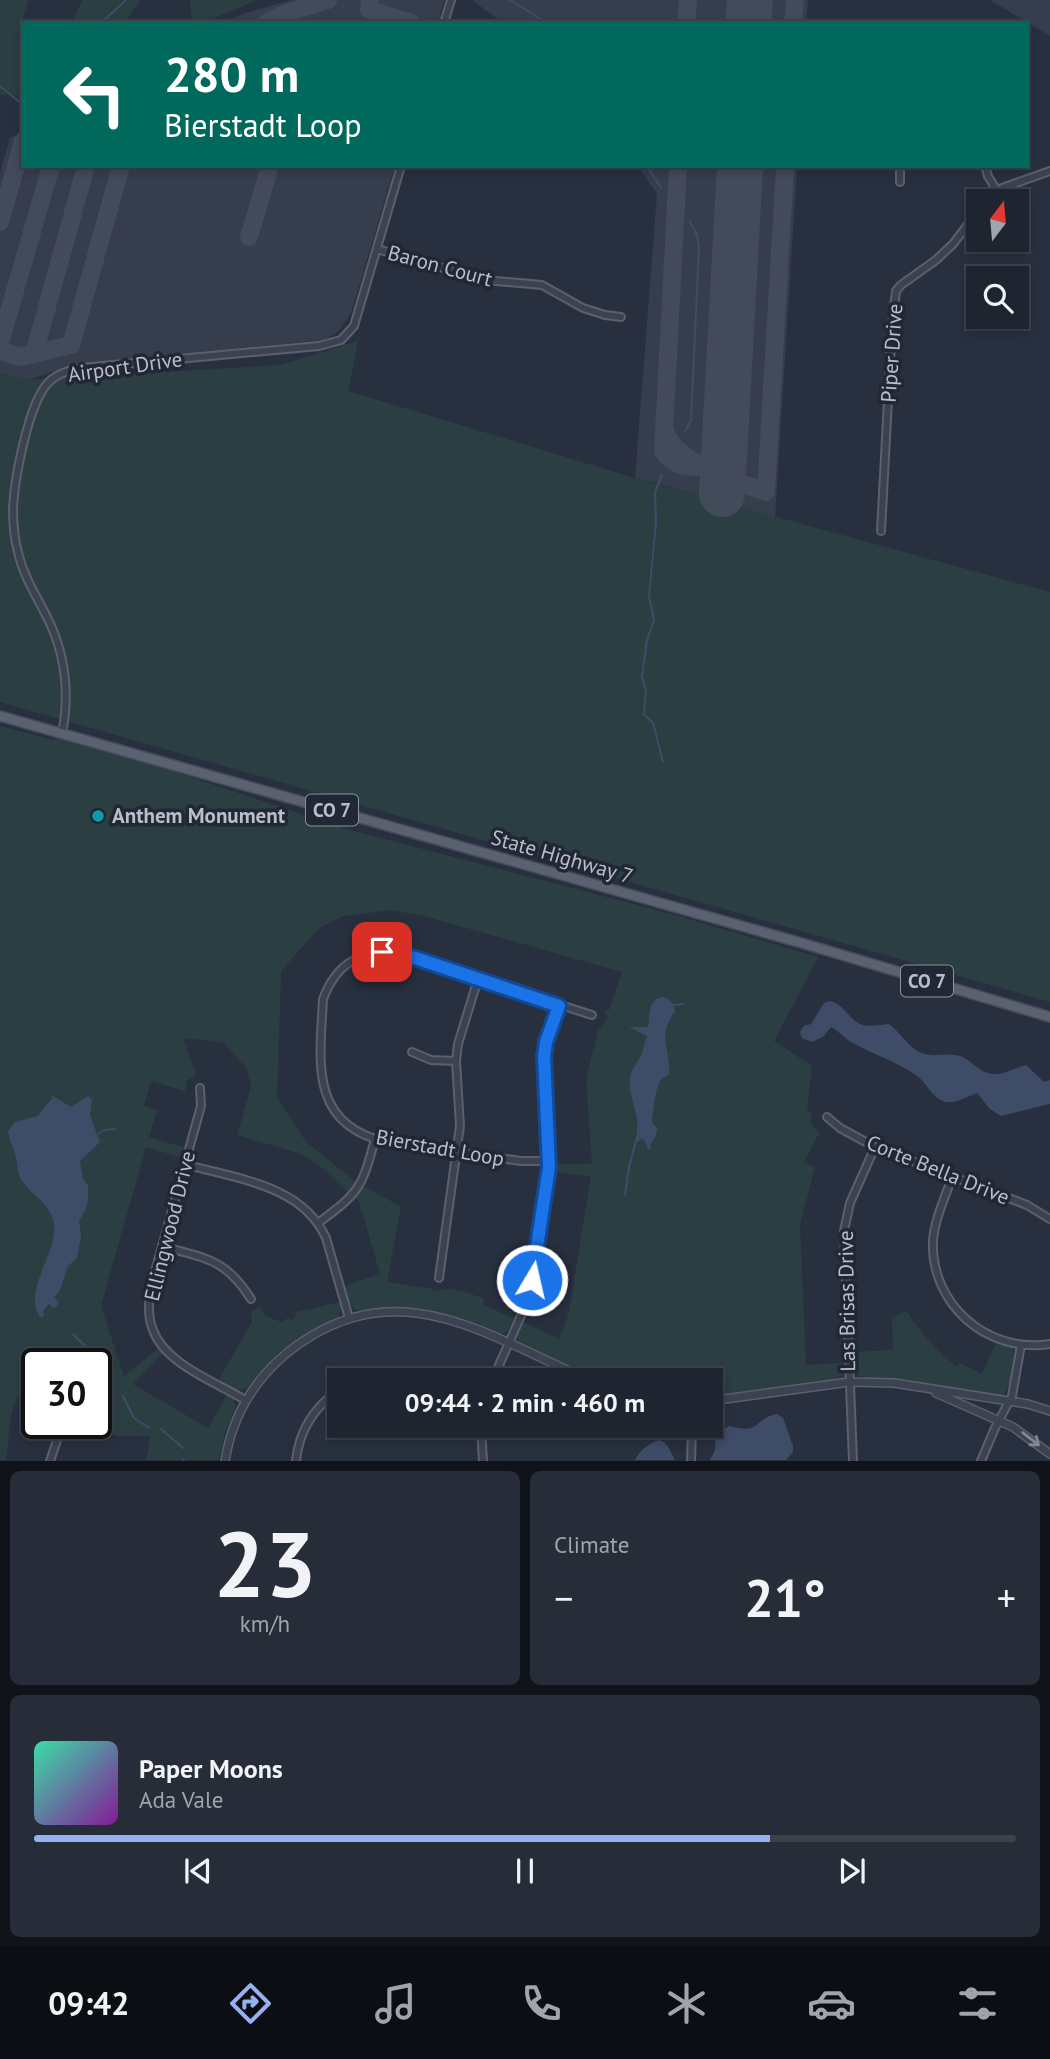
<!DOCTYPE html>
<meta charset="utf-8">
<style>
body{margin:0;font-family:"PT Sans",sans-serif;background:#262c38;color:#f1f3f6;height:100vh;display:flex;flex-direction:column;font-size:26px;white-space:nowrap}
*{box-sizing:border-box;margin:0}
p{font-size:23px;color:#a1a4ab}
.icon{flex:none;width:38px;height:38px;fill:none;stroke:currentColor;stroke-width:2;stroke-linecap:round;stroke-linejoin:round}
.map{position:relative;height:1461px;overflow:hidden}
.side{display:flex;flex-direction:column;gap:10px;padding:10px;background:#10141a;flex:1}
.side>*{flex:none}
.top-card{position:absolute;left:21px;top:21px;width:1008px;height:147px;border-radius:0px;box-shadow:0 4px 10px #0003,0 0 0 2px #3c414c;background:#00695c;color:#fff;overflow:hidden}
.needle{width:46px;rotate:16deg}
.controls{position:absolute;left:966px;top:189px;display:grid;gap:14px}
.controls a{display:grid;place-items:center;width:63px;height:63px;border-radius:0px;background:#1e2430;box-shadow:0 4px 10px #0003,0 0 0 2px #3c414c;font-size:35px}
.speed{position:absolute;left:21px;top:1348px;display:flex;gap:14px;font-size:35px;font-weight:700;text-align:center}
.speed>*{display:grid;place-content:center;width:91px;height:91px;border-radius:50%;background:#1e2430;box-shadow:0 4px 10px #0003,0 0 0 2px #3c414c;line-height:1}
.speed .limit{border:4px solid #111;border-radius:10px;background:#fff;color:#111}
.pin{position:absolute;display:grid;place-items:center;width:60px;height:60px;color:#fff;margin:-30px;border-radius:14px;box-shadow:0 4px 10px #0006}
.me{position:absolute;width:77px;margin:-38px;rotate:9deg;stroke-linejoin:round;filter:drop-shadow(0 0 5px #0008)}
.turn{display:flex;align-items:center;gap:24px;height:147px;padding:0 28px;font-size:32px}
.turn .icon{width:91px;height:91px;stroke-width:2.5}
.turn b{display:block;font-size:49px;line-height:60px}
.big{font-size:52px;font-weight:700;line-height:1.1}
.side .card{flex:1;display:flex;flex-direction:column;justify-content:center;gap:10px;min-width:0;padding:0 24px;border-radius:10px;background:#262c38}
.side .dial{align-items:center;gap:0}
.dial b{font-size:91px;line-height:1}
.song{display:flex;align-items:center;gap:21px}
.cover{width:84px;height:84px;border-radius:10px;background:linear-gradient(135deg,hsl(160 70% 55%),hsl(290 70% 35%))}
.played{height:7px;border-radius:4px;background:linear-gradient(90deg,#96b1f2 75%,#3c414c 75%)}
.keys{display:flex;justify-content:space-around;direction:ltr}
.heat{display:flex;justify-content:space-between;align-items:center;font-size:38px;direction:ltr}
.side .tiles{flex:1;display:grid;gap:10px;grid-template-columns:1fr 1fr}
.card:last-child{grid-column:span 2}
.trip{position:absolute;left:327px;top:1368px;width:396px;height:70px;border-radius:0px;background:#1e2430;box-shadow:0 4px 10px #0003,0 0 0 2px #3c414c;font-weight:700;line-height:70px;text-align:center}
.dock{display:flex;height:112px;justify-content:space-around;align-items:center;background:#0c0e13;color:#a1a4ab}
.dock .icon{width:49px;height:49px}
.dock .selected{color:#96b1f2}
.dock b{font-size:32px;color:#f1f3f6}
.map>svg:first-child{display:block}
</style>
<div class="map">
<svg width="1050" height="1461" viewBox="0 0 1050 1461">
<rect width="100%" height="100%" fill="#283040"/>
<g fill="#363d4d">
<path d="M291 0H444L438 23H225L242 14Z"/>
<path d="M472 0H808L806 23H503Z"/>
<path d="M990 0H1050V36Z"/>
<path d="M23 131V166H395L351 313 338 332 325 340 76 364 27 380 0 373V173L10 138Z"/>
<path d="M638 166H797L775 518 656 483 635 478 657 194Z"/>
</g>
<g fill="#2b3e42">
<path d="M0 0H28L17 38 23 46V95H0Z"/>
<path d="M82 0H140L125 23H68L74 18Z"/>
<path d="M190 0H257L203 23H192Z"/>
<path d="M358 341 348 391 635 478 1050 592V1002L0 702V373L27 380 280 365Z"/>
<path d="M0 726 53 740 62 734 346 829 668 913 818 957 774 1041 812 1066 807 1110 811 1112V1124L819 1133 804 1162 815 1167 800 1225 806 1365 844 1363 842 1376 835 1379 711 1397 710 1381H604L519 1343 517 1334 522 1322 560 1339 569 1312 591 1176 553 1172V1164H592L586 1078 598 1031 605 1023 607 1016 605 1011 609 1010 622 972 424 916 390 910 343 916 319 928 281 971 277 1097 306 1142 355 1181 401 1207 387 1282 425 1288 428 1287C436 1294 440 1289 449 1289 460 1289 474 1296 484 1298L483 1305 514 1318C510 1327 508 1335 497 1334 467 1321 439 1309 407 1307 396 1307 363 1312 357 1310 349 1307 347 1294 345 1286L380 1274 359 1201 345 1190 324 1169 301 1154 237 1135 251 1086 247 1069 224 1043 187 1038 184 1041 196 1074 187 1081 185 1091 151 1081 144 1106 157 1110 149 1137 185 1148 183 1158 146 1147 101 1306 124 1376 159 1348 163 1353 133 1384 208 1428 227 1395 233 1399 236 1406 225 1433 219 1460H146L151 1436H118L76 1424 96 1423V1403L110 1397 96 1374V1363H37V1370H34C24 1386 13 1402 10 1421 8 1435 9 1447 5 1460H0Z"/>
<path d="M340 1302 342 1307 338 1317C316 1327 294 1338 276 1355 265 1366 256 1378 246 1389L237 1390 219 1379 252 1322 251 1312 259 1307 266 1316 281 1322 288 1318 293 1320 297 1312Z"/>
<path d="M906 1311C921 1333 936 1350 957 1367L960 1363 982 1374 996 1343C1001 1344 1008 1345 1012 1349 1021 1357 1009 1390 1002 1397 956 1390 912 1378 865 1378 852 1374 854 1364 853 1352L893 1350 892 1318Z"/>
</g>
<g fill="#3f4c68">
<path d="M662 997C670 999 674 1003 675 1011 656 1038 671 1047 669 1075L661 1079 656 1092 652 1118V1123L657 1128C657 1135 655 1138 650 1144L651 1149H648L645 1141 642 1138 637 1142 635 1140C643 1116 628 1100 630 1078 631 1068 639 1062 642 1053 644 1047 645 1042 647 1036L629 1027H648C651 1015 646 1002 662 997Z"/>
<path d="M830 1001C844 1005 847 1016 858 1023 865 1028 880 1025 889 1024 898 1031 904 1040 912 1047 927 1060 940 1053 955 1055 970 1056 978 1074 994 1074 1005 1074 1015 1068 1026 1065L1044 1082 1050 1080V1104L1001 1116 990 1109 977 1093C968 1096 955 1104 946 1102 932 1099 928 1084 917 1076 898 1062 874 1055 853 1043 845 1039 839 1031 831 1027L824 1036 812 1042 802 1038 800 1032 804 1026 811 1024 824 1003Z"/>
<path d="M51 1095 71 1107 88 1096 92 1100 90 1115 100 1142 80 1161 83 1179 88 1185C89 1197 88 1210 79 1220L81 1236 77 1258 68 1266 60 1290 54 1297 59 1303 54 1308 49 1304 43 1311 44 1316 40 1317C22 1291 57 1255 54 1225 52 1204 33 1197 23 1182 17 1175 18 1165 16 1157 14 1148 9 1141 8 1131L15 1122 38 1116 45 1106 52 1099Z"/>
<path d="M777 1414 783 1418 793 1446V1452L786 1460H710L715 1450 716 1434 729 1426C763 1435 752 1419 777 1414Z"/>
<path d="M659 1440C668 1442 671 1453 675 1460H635C640 1450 648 1444 659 1440Z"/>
</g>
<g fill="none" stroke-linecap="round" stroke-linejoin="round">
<g stroke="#3f4c68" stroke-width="2">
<path d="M510 0 547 23"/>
<path d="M101 23 126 0"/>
<path d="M0 86 23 105"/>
<path d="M647 166 661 188"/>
<path d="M685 431 691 420 699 247 697 235 690 222"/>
<path d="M662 475 655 492 656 522 649 596 654 620 647 640 642 676 646 691 644 714 653 723 663 762"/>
<path d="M674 1005 683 1004"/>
<path d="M99 1133 104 1130 115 1129"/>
<path d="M625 1195 629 1167 636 1141"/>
<path d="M73 1334 98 1359 111 1374"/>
<path d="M123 1396 134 1418 149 1428"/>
<path d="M161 1429 183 1448"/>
<path d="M183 1459 184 1461"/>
</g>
<g stroke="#434b5b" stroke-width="18">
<path d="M370 0 369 10 412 23"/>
<path d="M266 23 284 14 328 0"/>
<path d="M686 23 688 0"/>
<path d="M793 23 795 0"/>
<path d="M678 166 663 451C675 472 702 466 724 467"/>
<path d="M0 222 23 141"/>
<path d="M249 237 270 166"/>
<path d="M0 343 51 166"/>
<path d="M0 351 21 357 71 345 121 166"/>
<path d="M34 354 86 166"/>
<path d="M664 428C668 445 687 460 703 465"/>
<path d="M723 477 766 492 785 166"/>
</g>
<g stroke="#434b5b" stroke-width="46">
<path d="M748 23 750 0"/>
<path d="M722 494 740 166"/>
</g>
<defs>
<g id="minor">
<path d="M444 23 451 0"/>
<path d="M985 166 988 176 997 191"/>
<path d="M900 182V166"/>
<path d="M986 201 1002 188 1050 171"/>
<path d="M377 249 485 280 542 285 583 308 605 315 621 317"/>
<path d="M881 531 892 325 896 291 901 285 936 260 953 244 978 211"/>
<path d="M62 734C70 693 65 652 46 615 35 594 23 575 18 552 14 538 13 524 13 510 14 481 28 404 48 383 56 374 70 370 81 368L319 346 341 340 354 326 401 166"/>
<path d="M412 1052 431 1060 456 1061"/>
<path d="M200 1088 201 1106 151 1286C149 1300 147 1316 153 1330 165 1364 216 1382 245 1400"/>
<path d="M827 1117 840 1128 875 1147 1027 1205 1050 1219"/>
<path d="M549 1161H521L386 1142C308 1124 320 1060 323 999 337 962 362 949 400 954L592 1015"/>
<path d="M185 1164C235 1179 302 1184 326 1238L349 1318"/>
<path d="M952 1177C945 1198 935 1218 933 1240 930 1304 987 1354 1050 1344"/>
<path d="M318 1223C359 1193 362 1188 375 1139"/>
<path d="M162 1246C206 1259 225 1258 251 1299"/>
<path d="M439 1278 460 1126 456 1061 458 1044 478 979"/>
<path d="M361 1381 394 1374 425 1381"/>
<path d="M492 1381 528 1300 531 1286 549 1167 543 1075 544 1057 546 1042 559 1006"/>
<path d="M481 1426 483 1461"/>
<path d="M50 1461 63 1423"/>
<path d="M296 1461C299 1430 314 1407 340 1389"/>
<path d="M691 1461 692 1426"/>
<path d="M853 1461 844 1231 850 1203 875 1147"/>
<path d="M981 1461 995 1428 1012 1396 1021 1345"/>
</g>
<g id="tertiary">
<path d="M936 1393 1013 1427 1050 1454"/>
<path d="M710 1401 849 1382 894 1383 1028 1404 1050 1411"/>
<path d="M225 1461C232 1417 254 1380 288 1352 397 1267 486 1336 592 1381"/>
</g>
<path id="primary" d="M0 716 805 944 1050 1017"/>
</defs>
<use href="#minor" stroke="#5a606d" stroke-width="10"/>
<use href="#tertiary" stroke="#5a606d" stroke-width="10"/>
<use href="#primary" stroke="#464b59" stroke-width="12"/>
<use href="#minor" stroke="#3c4250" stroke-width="6"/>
<use href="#tertiary" stroke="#3c4250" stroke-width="7"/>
<use href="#primary" stroke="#5a6170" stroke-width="9"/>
</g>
<defs><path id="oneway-shaft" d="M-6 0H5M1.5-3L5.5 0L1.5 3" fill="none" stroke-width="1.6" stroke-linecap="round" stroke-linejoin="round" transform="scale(1.75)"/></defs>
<use stroke="#818693" href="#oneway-shaft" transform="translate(1031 1439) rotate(38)"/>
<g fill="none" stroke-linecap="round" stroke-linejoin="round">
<defs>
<path id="route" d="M382 952 412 957 559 1006 546 1042 544 1056 549 1167 532 1280"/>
</defs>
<use href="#route" stroke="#114b97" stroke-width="18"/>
<use href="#route" stroke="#1a73e8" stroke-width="12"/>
</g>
<circle fill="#0f9aa8" stroke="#212735" stroke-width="2.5" cx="98" cy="816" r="7"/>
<g text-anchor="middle" stroke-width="7" stroke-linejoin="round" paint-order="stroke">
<g fill="#212735" stroke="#8b919d" stroke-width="2">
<rect x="306" y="794.5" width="52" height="31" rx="5"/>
<rect x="901" y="965.5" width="52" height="31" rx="5"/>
</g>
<g font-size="19" font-weight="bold" fill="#b9beca">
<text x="332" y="817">CO 7</text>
<text x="927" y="988">CO 7</text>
</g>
<g font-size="21" fill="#b9beca" stroke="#212735">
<text transform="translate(440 266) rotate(15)" y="7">Baron Court</text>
<text transform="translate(892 353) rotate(-86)" y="7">Piper Drive</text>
<text transform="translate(125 367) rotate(-8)" y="7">Airport Drive</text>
<text transform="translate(562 857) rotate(16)" y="7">State Highway 7</text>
<text transform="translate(440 1148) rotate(10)" y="7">Bierstadt Loop</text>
<text transform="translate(938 1170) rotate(22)" y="7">Corte Bella Drive</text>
<text transform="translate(170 1226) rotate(-76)" y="7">Ellingwood Drive</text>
<text transform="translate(847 1301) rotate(-91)" y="7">Las Brisas Drive</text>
</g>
<g font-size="21" font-weight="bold" fill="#b9beca" stroke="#212735" text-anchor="start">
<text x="112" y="823">Anthem Monument</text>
</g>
</g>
</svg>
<div class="controls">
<a><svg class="needle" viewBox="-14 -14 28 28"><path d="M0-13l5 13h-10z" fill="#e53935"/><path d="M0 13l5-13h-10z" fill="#a1a4ab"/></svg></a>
<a><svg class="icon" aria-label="search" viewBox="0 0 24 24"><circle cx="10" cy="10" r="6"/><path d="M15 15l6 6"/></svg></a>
</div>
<div class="speed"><div class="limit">30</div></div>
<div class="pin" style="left:382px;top:952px;background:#d93025"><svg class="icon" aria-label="arrive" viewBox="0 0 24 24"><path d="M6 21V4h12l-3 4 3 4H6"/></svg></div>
<svg class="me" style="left:532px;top:1280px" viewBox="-20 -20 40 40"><circle r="17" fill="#1a73e8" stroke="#fff" stroke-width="3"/><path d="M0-11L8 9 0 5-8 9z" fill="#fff"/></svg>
<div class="trip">09:44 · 2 min · 460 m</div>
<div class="top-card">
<div class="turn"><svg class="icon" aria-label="left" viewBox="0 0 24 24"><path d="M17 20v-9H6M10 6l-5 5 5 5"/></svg><div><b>280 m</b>Bierstadt Loop</div></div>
</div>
</div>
<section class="side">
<div class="tiles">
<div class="card dial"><b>23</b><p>km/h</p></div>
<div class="card"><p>Climate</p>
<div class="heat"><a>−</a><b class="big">21°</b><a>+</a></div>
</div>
<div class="card">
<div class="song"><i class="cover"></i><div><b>Paper Moons</b><p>Ada Vale</p></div></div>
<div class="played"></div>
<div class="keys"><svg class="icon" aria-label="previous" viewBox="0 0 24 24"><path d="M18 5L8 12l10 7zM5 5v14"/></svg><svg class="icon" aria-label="pause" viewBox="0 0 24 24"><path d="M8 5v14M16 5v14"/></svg><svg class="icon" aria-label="next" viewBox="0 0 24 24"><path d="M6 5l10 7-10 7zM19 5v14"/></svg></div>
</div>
</div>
</section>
<nav class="dock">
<b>09:42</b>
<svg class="icon selected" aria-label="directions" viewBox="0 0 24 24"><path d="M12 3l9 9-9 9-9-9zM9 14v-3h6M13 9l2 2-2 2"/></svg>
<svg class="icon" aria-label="music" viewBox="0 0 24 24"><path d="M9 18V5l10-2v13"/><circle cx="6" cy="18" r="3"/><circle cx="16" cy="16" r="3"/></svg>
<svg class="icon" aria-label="phone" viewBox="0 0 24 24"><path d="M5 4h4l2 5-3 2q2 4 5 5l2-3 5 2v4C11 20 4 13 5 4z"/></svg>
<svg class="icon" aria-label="climate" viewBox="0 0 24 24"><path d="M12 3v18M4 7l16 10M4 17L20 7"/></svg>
<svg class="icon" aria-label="car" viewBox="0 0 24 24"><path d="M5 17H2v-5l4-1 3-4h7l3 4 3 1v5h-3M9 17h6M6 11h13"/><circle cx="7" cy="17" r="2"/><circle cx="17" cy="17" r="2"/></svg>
<svg class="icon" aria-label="filters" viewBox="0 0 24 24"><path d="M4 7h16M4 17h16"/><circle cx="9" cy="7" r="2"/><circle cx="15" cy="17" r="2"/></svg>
</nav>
